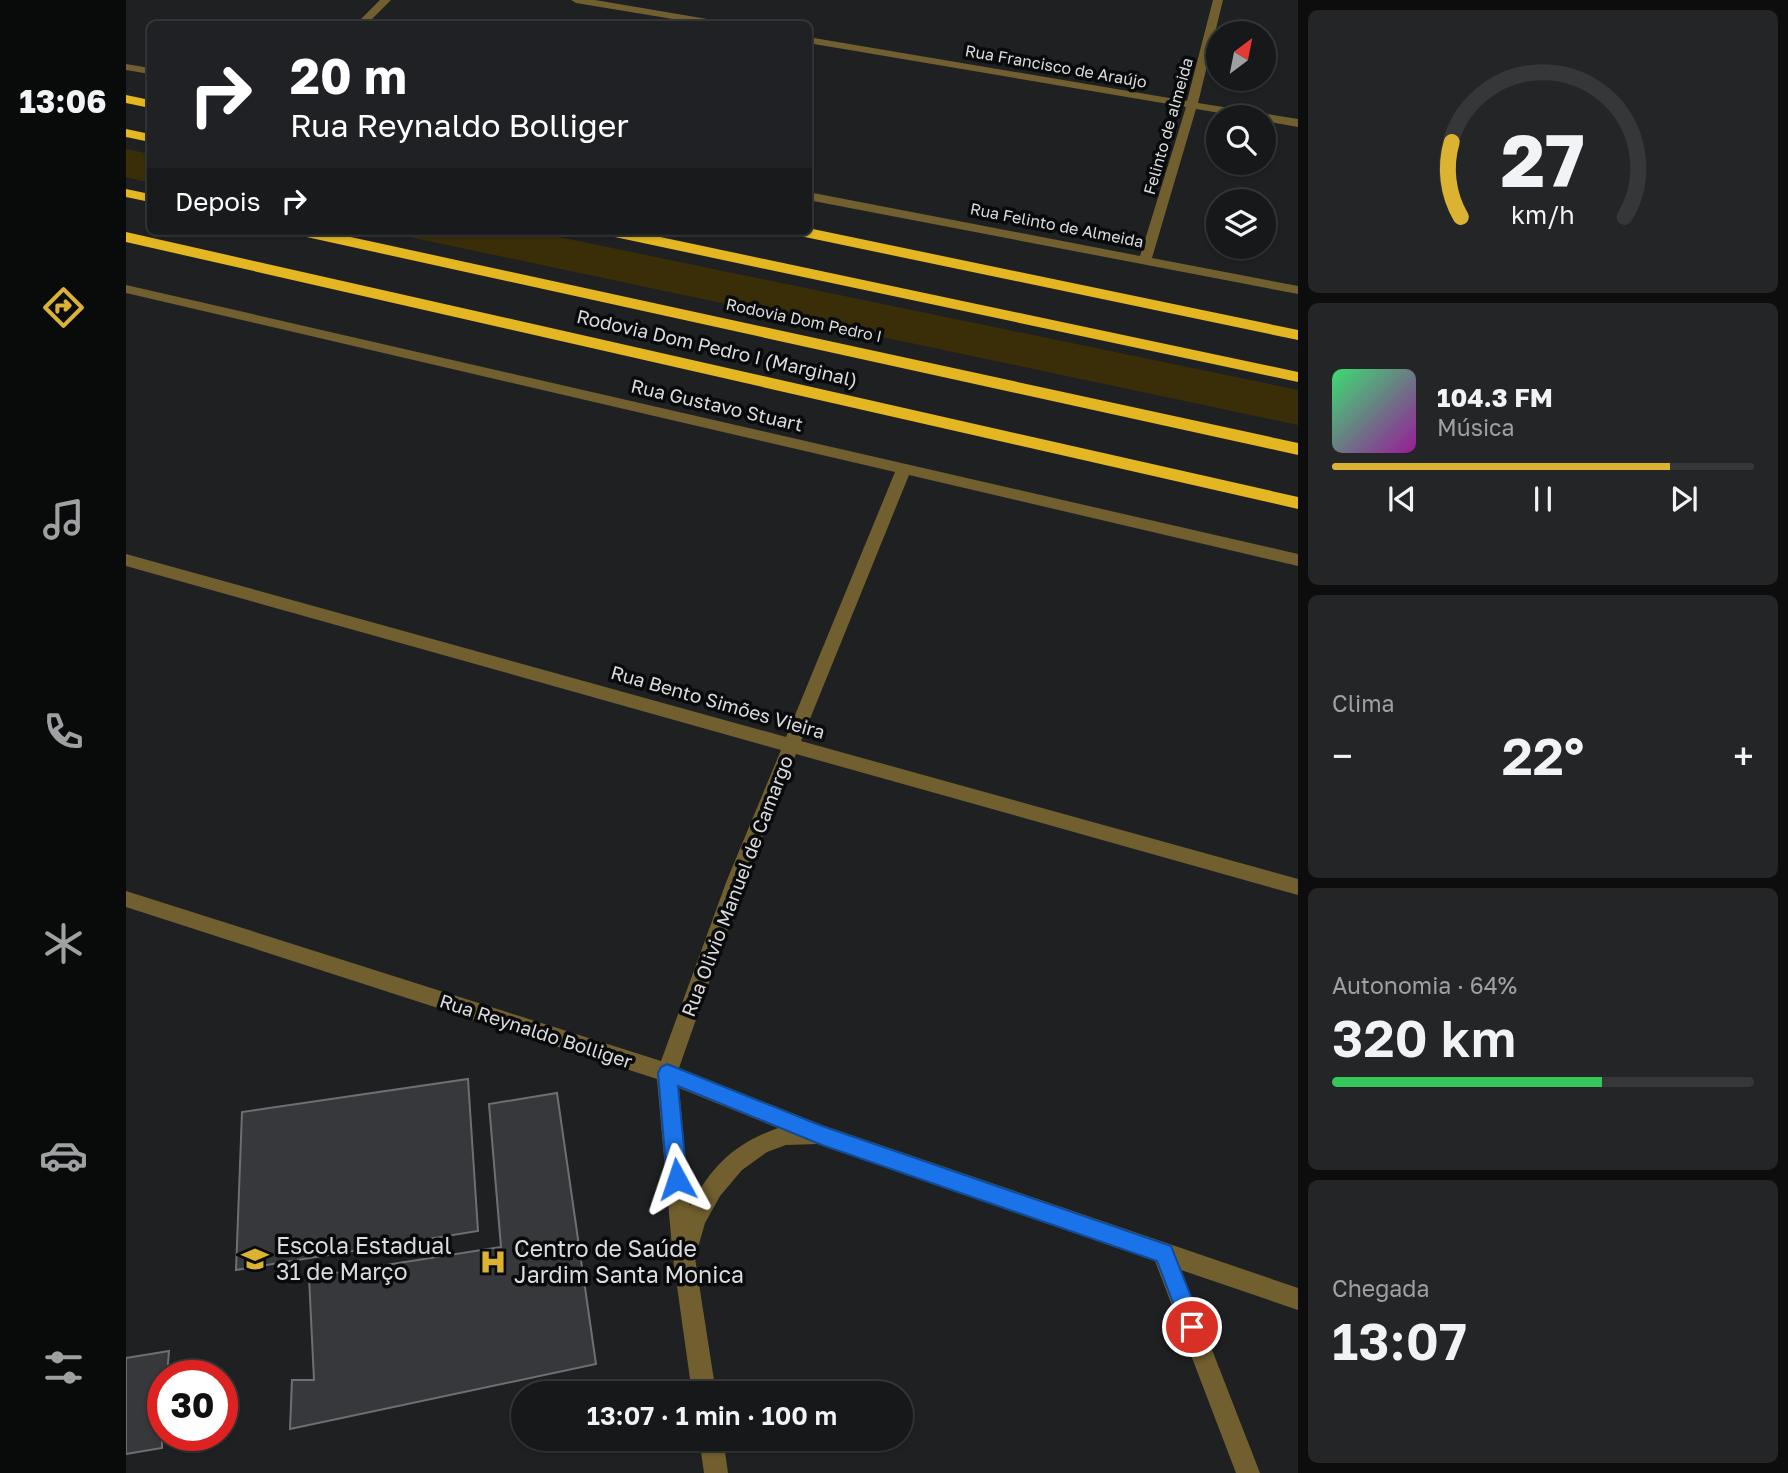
<!DOCTYPE html>
<html lang="pt">
<meta charset="utf-8">
<style>
body{margin:0;font-family:"Golos Text",sans-serif;background:#242527;color:#f1f3f6;height:100vh;display:flex;flex-direction:column;font-size:26px;white-space:nowrap}
*{box-sizing:border-box;margin:0}
p{font-size:23px;color:#9ea0a2}
.icon{flex:none;width:38px;height:38px;fill:none;stroke:currentColor;stroke-width:2;stroke-linecap:round;stroke-linejoin:round}
.map{position:relative;flex:1;overflow:hidden}
.sheet{display:flex;flex-direction:column;gap:10px;padding:10px;background:#0d0d0e;width:490px}
.sheet>*{flex:none}
.hud{position:absolute;left:21px;top:21px;width:665px;height:214px;border-radius:10px;box-shadow:0 2px 5px #0004,0 0 0 2px #363739;background:#202124;color:#fff;overflow:hidden}
.needle{width:46px;rotate:32deg}
.tools{position:absolute;left:1080px;top:21px;display:grid;gap:14px}
.tools a{display:grid;place-items:center;width:70px;height:70px;border-radius:50%;background:#17181a;box-shadow:0 2px 5px #0004,0 0 0 2px #363739;font-size:35px}
.speed{position:absolute;left:21px;top:1360px;display:flex;gap:14px;font-size:35px;font-weight:700;text-align:center}
.speed>*{display:grid;place-content:center;width:91px;height:91px;border-radius:50%;background:#17181a;box-shadow:0 2px 5px #0004,0 0 0 2px #363739;line-height:1}
.speed .limit{border:10px solid #d22;background:#fff;color:#111}
.pin{position:absolute;display:grid;place-items:center;width:60px;height:60px;color:#fff;margin:-30px;border:4px solid #fff;border-radius:50%;box-shadow:0 2px 7px #0007}
.me{position:absolute;width:77px;margin:-38px;rotate:355deg;stroke-linejoin:round;filter:drop-shadow(0 0 5px #0008)}
.turn{display:flex;align-items:center;gap:24px;height:147px;padding:0 28px;font-size:32px}
.turn .icon{width:91px;height:91px;stroke-width:2.5}
.turn b{display:block;font-size:49px;line-height:60px}
.then{display:flex;align-items:center;height:66px;padding:0 28px;background:#0003;gap:14px;font-size:26px}
.big{font-size:52px;font-weight:600;line-height:1.1}
.sheet .widget{flex:1;display:flex;flex-direction:column;justify-content:center;gap:10px;min-width:0;padding:0 24px;border-radius:10px;background:#242527}
.sheet .dial{align-items:center;gap:0}
.dial svg{height:182px;overflow:visible;fill:none;stroke:#363739;stroke-width:7;stroke-linecap:round;text-anchor:middle}
.dial text{fill:#f1f3f6;stroke:none}
.song{display:flex;align-items:center;gap:21px}
.cover{width:84px;height:84px;border-radius:10px;background:linear-gradient(135deg,hsl(140 70% 55%),hsl(300 70% 35%))}
.played{height:7px;border-radius:4px;background:linear-gradient(90deg,#dcb233 80%,#363739 80%)}
.keys{display:flex;justify-content:space-around;direction:ltr}
.heat{display:flex;justify-content:space-between;align-items:center;font-size:38px;direction:ltr}
.charge{height:10px;border-radius:5px;background:linear-gradient(90deg,#34c759 64%,#363739 0)}
.trip{position:absolute;left:385px;top:1381px;width:402px;height:70px;border-radius:35px;background:#17181a;box-shadow:0 2px 5px #0004,0 0 0 2px #363739;font-weight:600;line-height:70px;text-align:center}
main{display:flex;flex:1;min-height:0}
.menu{display:flex;flex-direction:column;width:126px;justify-content:space-around;align-items:center;background:#090a0a;color:#9ea0a2}
.menu .icon{width:49px;height:49px}
.menu .current{color:#dcb233}
.menu b{font-size:32px;color:#f1f3f6}
.map>svg:first-child{display:block}
</style>
<main>
<nav class="menu">
<b>13:06</b>
<svg class="icon current" aria-label="directions" viewBox="0 0 24 24"><path d="M12 3l9 9-9 9-9-9zM9 14v-3h6M13 9l2 2-2 2"/></svg>
<svg class="icon" aria-label="music" viewBox="0 0 24 24"><path d="M9 18V5l10-2v13"/><circle cx="6" cy="18" r="3"/><circle cx="16" cy="16" r="3"/></svg>
<svg class="icon" aria-label="phone" viewBox="0 0 24 24"><path d="M5 4h4l2 5-3 2q2 4 5 5l2-3 5 2v4C11 20 4 13 5 4z"/></svg>
<svg class="icon" aria-label="climate" viewBox="0 0 24 24"><path d="M12 3v18M4 7l16 10M4 17L20 7"/></svg>
<svg class="icon" aria-label="car" viewBox="0 0 24 24"><path d="M5 17H2v-5l4-1 3-4h7l3 4 3 1v5h-3M9 17h6M6 11h13"/><circle cx="7" cy="17" r="2"/><circle cx="17" cy="17" r="2"/></svg>
<svg class="icon" aria-label="filters" viewBox="0 0 24 24"><path d="M4 7h16M4 17h16"/><circle cx="9" cy="7" r="2"/><circle cx="15" cy="17" r="2"/></svg>
</nav>
<div class="map">
<svg width="1172" height="1473" viewBox="0 0 1172 1473">
<rect width="100%" height="100%" fill="#1f2022"/>
<g fill="#3a2e09">
<path d="M0 149 24 154V183L0 177Z"/>
<path d="M255 231H404L1172 390V425Z"/>
</g>
<g fill="#37383b" stroke="#6e6f72" stroke-width="2">
<path d="M342 1079 352 1231 110 1270 116 1112Z"/>
<path d="M431 1093 470 1364 164 1429 166 1380H188L183 1277 375 1247 363 1104Z"/>
<path d="M43 1351 41 1376H37L36 1448 0 1454V1358Z"/>
</g>
<g fill="none" stroke-linecap="round" stroke-linejoin="round">
<g fill="#715f2f" fill-rule="evenodd">
<path d="M254 0H265L241 24H230Z"/>
<path d="M445 0H469L593 21 598 24H577L450 3Z"/>
<path d="M1087 0H1097L1072 103 1172 119V127L1138 121V117H1118L1070 109 1026 258 1172 286V294L682 200V192L1014 256 1060 107 682 43V37L1061 101Z"/>
<path d="M0 64 24 68V74L0 70Z"/>
<path d="M0 285 1172 554V566L783 475 675 741 1172 879V895L670 754 619 880 553 1068 696 1125 1172 1288V1310L1055 1270 1134 1473H1110L1029 1261 692 1144 660 1145 641 1152 616 1170 594 1196 579 1223 569 1258 590 1393H566L547 1258 531 1079 0 907V891L535 1061 601 880 655 750 0 566V554L660 737 769 472 0 293ZM553 1088 652 1128C608 1144 587 1165 564 1206Z"/>
<path d="M573 1438H597L602 1473H578Z"/>
</g>
<g fill="#e4b622" fill-rule="evenodd">
<path d="M0 95 24 100V108L0 103Z"/>
<path d="M0 129 24 134V142L0 137Z"/>
<path d="M0 189 24 194V202L0 197Z"/>
<path d="M682 228 1172 330V340L674 236 666 231H682Z"/>
<path d="M168 231H197L1172 443V455L176 236Z"/>
<path d="M476 231H506L1172 372V382L484 236Z"/>
<path d="M0 232 1172 497V509L0 242Z"/>
</g>
</g>
<path fill="#1a73e8" stroke="#114b97" stroke-width="2" d="M541 1064 696 1126 1045 1246 1077 1327 1074 1334 1066 1337 1059 1334 1031 1261 696 1145 552 1086 561 1179 558 1186 551 1188 544 1186 541 1179 532 1073 535 1067Z"/>
<defs>
<symbol id="school-bare" viewBox="-9 -9 18 18"><path d="M0-5L7-2L0 1L-7-2ZM-4 1L0 2.5L4 1V4Q0 6-4 4Z" fill="#dcb233" stroke="#090a0b" stroke-width="2.5" paint-order="stroke"/></symbol>
<symbol id="hospital-bare" viewBox="-9 -9 18 18"><path d="M-5-5h3v3.5h4V-5h3V5h-3V1.5h-4V5h-3Z" fill="#dcb233" stroke="#090a0b" stroke-width="2.5" paint-order="stroke"/></symbol>
</defs>
<g fill-rule="evenodd">
<use href="#school-bare" x="110" y="1240" width="38" height="38"/>
<use href="#hospital-bare" x="348" y="1243" width="38" height="38"/>
</g>
<g text-anchor="middle" stroke-width="7" stroke-linejoin="round" paint-order="stroke">
<g font-size="16" fill="#dcdcde" stroke="#090a0b">
<text transform="translate(930 66) rotate(10)" y="6">Rua Francisco de Araújo</text>
<text transform="translate(1042 126) rotate(-74)" y="6">Felinto de almeida</text>
<text transform="translate(931 225) rotate(11)" y="6">Rua Felinto de Almeida</text>
<text transform="translate(678 320) rotate(12)" y="6">Rodovia Dom Pedro I</text>
</g>
<g font-size="19" fill="#dcdcde" stroke="#090a0b">
<text transform="translate(591 348) rotate(13)" y="7">Rodovia Dom Pedro I (Marginal)</text>
<text transform="translate(591 405) rotate(13)" y="7">Rua Gustavo Stuart</text>
<text transform="translate(592 702) rotate(16)" y="7">Rua Bento Simões Vieira</text>
<text transform="translate(611 886) rotate(-69)" y="7">Rua Olivio Manuel de Camargo</text>
<text transform="translate(410 1031) rotate(18)" y="7">Rua Reynaldo Bolliger</text>
</g>
<g font-size="23" fill="#dcdcde" stroke="#090a0b" text-anchor="start">
<text x="150" y="1254">Escola Estadual<tspan x="150" dy="26">31 de Março</tspan></text>
<text x="388" y="1257">Centro de Saúde<tspan x="388" dy="26">Jardim Santa Monica</tspan></text>
</g>
</g>
</svg>
<div class="tools">
<a><svg class="needle" viewBox="-14 -14 28 28"><path d="M0-13l5 13h-10z" fill="#e53935"/><path d="M0 13l5-13h-10z" fill="#9ea0a2"/></svg></a>
<a><svg class="icon" aria-label="search" viewBox="0 0 24 24"><circle cx="10" cy="10" r="6"/><path d="M15 15l6 6"/></svg></a>
<a><svg class="icon" aria-label="layers" viewBox="0 0 24 24"><path d="M12 4l9 5-9 5-9-5zM3 14l9 5 9-5"/></svg></a>
</div>
<div class="speed"><div class="limit">30</div></div>
<div class="pin" style="left:1066px;top:1327px;background:#d93025"><svg class="icon" aria-label="arrive" viewBox="0 0 24 24"><path d="M6 21V4h12l-3 4 3 4H6"/></svg></div>
<svg class="me" style="left:551px;top:1179px" viewBox="-20 -20 40 40"><path d="M0-17L14 15 0 8-14 15z" fill="#1a73e8" stroke="#fff" stroke-width="4"/></svg>
<div class="trip">13:07 · 1 min · 100 m</div>
<div class="hud">
<div class="turn"><svg class="icon" aria-label="right" viewBox="0 0 24 24"><path d="M7 20v-9h11M14 6l5 5-5 5"/></svg><div><b>20 m</b>Rua Reynaldo Bolliger</div></div>
<div class="then">Depois<svg class="icon" aria-label="right" viewBox="0 0 24 24"><path d="M7 20v-9h11M14 6l5 5-5 5"/></svg></div>
</div>
</div>
<section class="sheet">
<div class="widget dial"><svg viewBox="0 0 100 80">
<path d="M14 69A42 42 0 1 1 86 69"/>
<path d="M14 69A42 42 0 0 1 10 36" stroke="#dcb233"/>
<text x="50" y="56" font-size="32" font-weight="700">27</text>
<text x="50" y="72" font-size="11">km/h</text>
</svg></div>
<div class="widget">
<div class="song"><i class="cover"></i><div><b>104.3 FM</b><p>Música</p></div></div>
<div class="played"></div>
<div class="keys"><svg class="icon" aria-label="previous" viewBox="0 0 24 24"><path d="M18 5L8 12l10 7zM5 5v14"/></svg><svg class="icon" aria-label="pause" viewBox="0 0 24 24"><path d="M8 5v14M16 5v14"/></svg><svg class="icon" aria-label="next" viewBox="0 0 24 24"><path d="M6 5l10 7-10 7zM19 5v14"/></svg></div>
</div>
<div class="widget"><p>Clima</p>
<div class="heat"><a>−</a><b class="big">22°</b><a>+</a></div>
</div>
<div class="widget"><p>Autonomia · 64%</p><b class="big">320 km</b><div class="charge"></div></div>
<div class="widget"><p>Chegada</p><b class="big">13:07</b></div>
</section>
</main>
